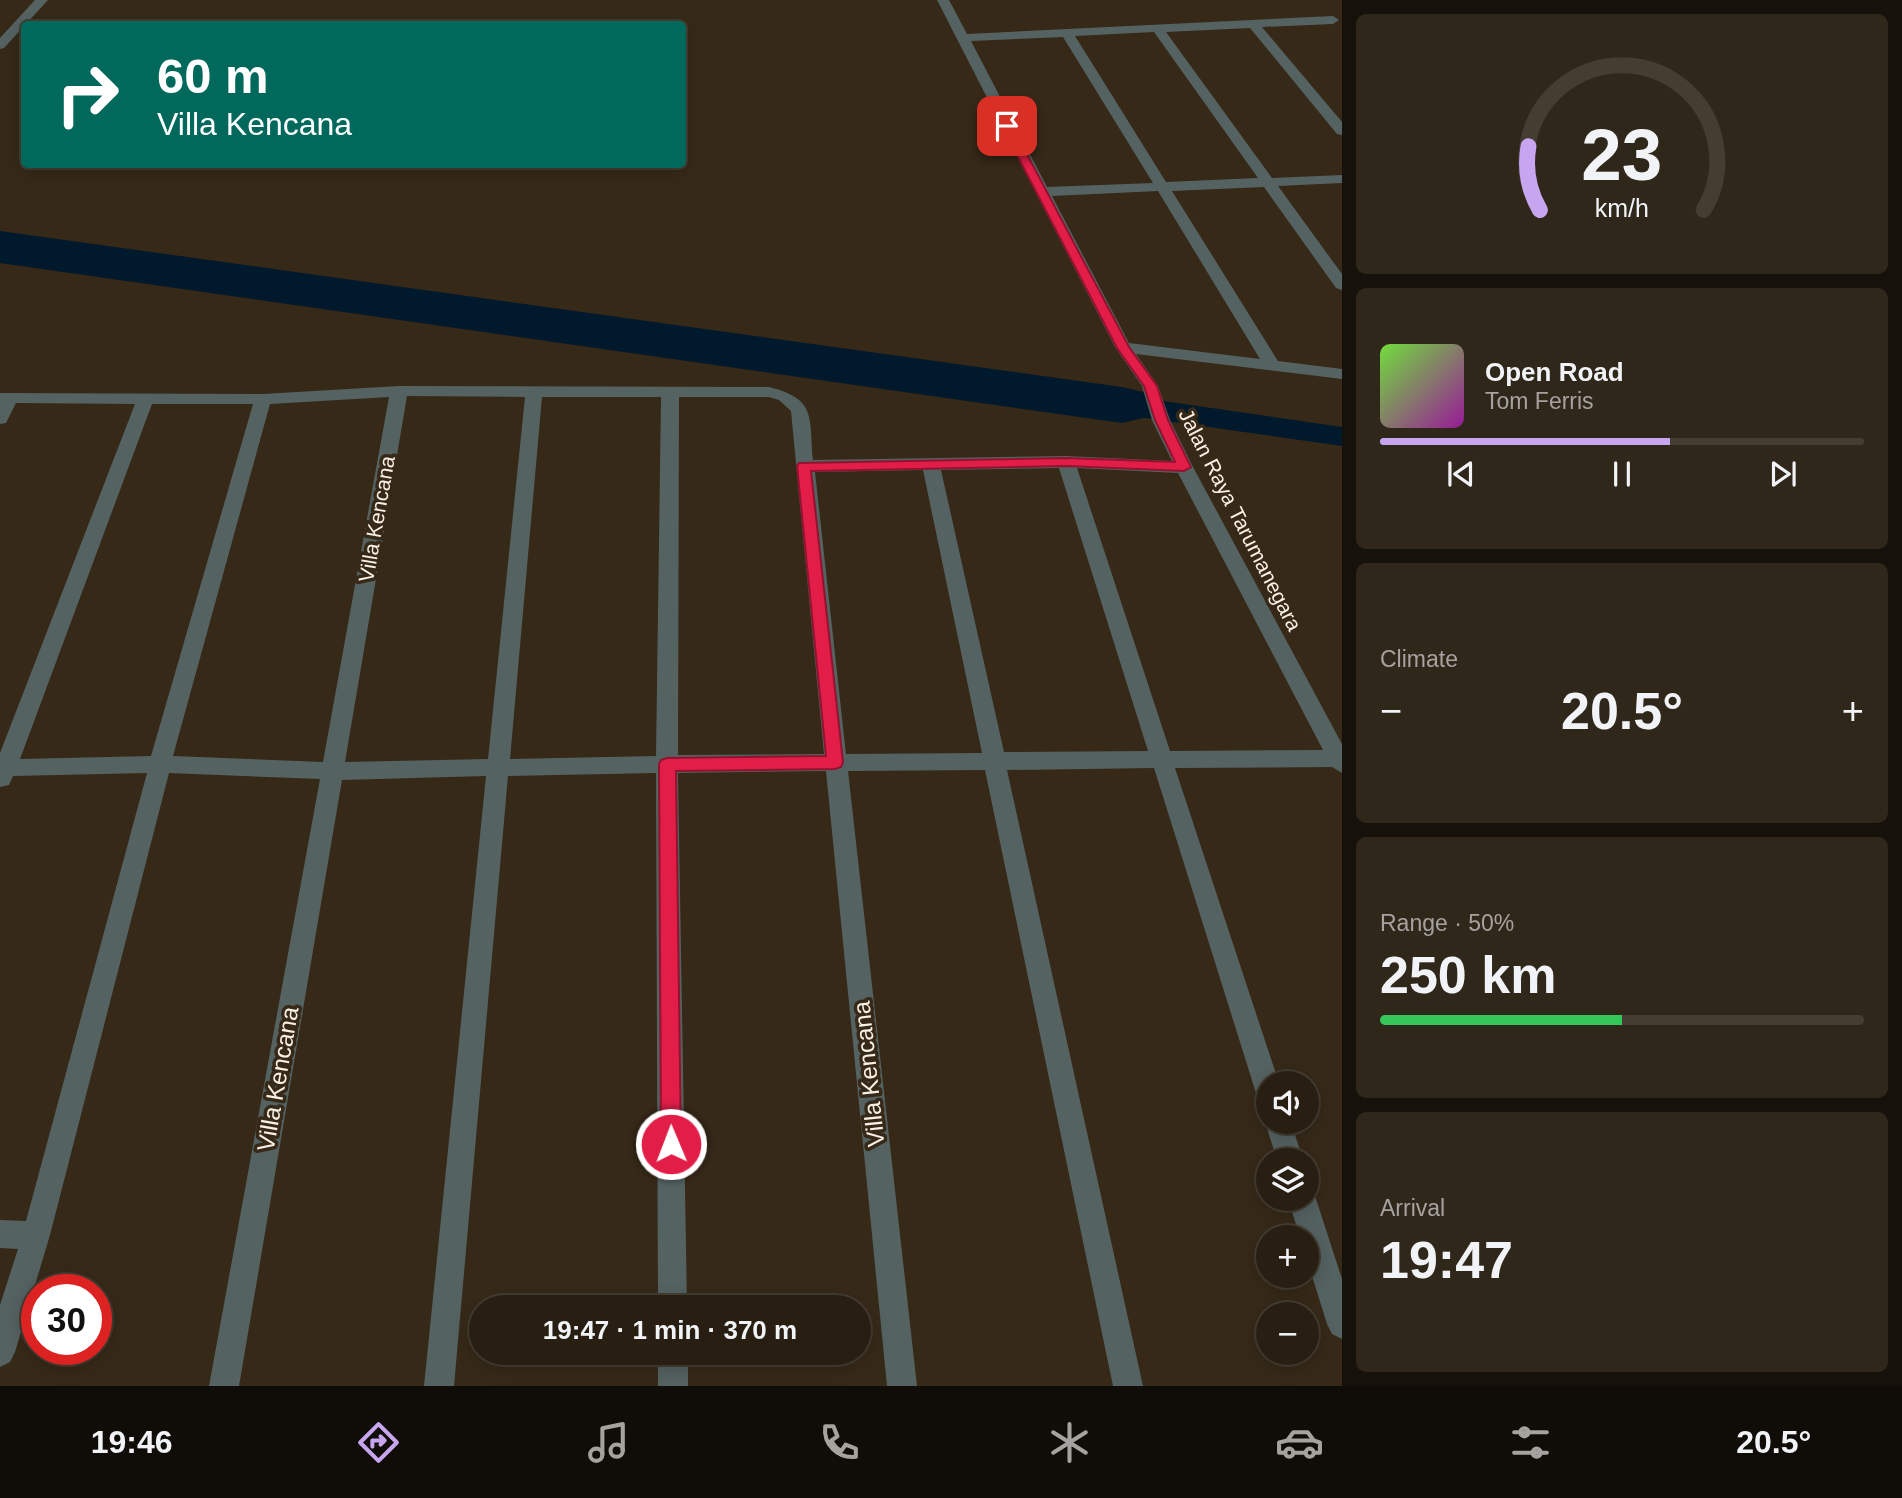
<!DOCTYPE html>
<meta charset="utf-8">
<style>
body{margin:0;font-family:Arial,sans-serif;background:#30271b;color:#f1f3f6;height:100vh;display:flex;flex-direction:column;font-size:26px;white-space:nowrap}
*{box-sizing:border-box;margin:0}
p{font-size:23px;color:#a5a29f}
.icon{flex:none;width:38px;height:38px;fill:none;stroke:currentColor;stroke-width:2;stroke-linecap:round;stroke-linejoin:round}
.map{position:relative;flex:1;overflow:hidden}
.details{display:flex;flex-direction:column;gap:14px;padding:14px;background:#16110a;width:560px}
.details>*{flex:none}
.guide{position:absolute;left:21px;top:21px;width:665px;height:147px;border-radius:7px;box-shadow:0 4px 18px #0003,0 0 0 2px #443d32;background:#00695c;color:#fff;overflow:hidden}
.buttons{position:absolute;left:1256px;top:1071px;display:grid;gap:14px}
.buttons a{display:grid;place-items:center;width:63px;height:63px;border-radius:50%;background:#281f12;box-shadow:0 4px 18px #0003,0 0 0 2px #443d32;font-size:35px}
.speed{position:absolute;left:21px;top:1274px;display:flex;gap:14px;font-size:35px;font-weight:700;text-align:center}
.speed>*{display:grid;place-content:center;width:91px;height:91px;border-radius:50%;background:#281f12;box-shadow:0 4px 18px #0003,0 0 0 2px #443d32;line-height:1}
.speed .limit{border:10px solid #d22;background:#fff;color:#111}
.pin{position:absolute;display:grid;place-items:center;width:60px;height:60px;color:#fff;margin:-30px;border-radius:14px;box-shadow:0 4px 10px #0006}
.me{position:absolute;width:77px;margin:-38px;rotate:359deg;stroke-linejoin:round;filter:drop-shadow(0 0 5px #0008)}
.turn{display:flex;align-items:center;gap:24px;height:147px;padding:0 21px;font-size:32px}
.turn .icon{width:91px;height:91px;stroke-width:2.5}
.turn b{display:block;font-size:49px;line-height:60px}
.big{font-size:52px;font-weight:600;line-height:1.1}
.details .widget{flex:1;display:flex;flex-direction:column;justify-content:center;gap:10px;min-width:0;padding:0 24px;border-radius:10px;background:#30271b}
.details .dial{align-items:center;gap:0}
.dial svg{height:182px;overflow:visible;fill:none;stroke:#443d32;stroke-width:7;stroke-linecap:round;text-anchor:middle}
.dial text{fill:#f1f3f6;stroke:none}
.song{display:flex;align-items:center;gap:21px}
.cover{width:84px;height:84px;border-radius:10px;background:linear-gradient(135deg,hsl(100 70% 55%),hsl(300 70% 35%))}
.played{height:7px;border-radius:4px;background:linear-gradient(90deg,#c7a6ef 60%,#443d32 60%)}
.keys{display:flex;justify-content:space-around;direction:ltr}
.heat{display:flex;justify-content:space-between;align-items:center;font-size:38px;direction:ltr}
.charge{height:10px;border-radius:5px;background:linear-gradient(90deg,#34c759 50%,#443d32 0)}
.trip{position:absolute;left:469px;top:1295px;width:402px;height:70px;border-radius:35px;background:#281f12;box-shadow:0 4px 18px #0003,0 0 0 2px #443d32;font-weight:600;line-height:70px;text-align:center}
.tabs{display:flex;height:112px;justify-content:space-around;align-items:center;background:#100c07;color:#a5a29f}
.tabs .icon{width:49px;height:49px}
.tabs .current{color:#c7a6ef}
.tabs b{font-size:32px;color:#f1f3f6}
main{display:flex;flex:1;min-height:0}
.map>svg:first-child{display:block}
</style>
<main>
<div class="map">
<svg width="1342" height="1386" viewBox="0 0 1342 1386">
<rect width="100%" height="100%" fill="#362918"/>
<path fill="#01192c" d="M1024 381 1342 427V446L1027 401Z"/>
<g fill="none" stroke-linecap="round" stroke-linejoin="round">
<path fill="#01192c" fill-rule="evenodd" d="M0 231 1122 387 1143 392 1151 405 1143 418 1122 423 0 263Z"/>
<g fill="#556262" fill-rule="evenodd">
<path d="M35 0H48L4 48 0 49V38Z"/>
<path d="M937 0H949L967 34 1333 16 1339 20 1333 24 1262 27 1342 122V135L1337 134 1250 28 1166 32 1272 178 1342 175V183L1278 186 1342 274V290L1336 288 1264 187 1172 191 1278 361 1342 369V379L1136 354 1158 386 1170 420 1193 467 1342 744V773L1332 767 1175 768 1279 1083H1269V1105L1260 1102 1256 1093 1154 768 1007 770 1143 1386H1113L985 770 848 771 917 1386H887L826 771 678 773 687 1307H658L656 773 508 776 454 1386H424L486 776 342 780 239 1386H209L320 779 169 773 50 1235 15 1352 10 1362 0 1367V1305L18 1249 0 1248V1220L26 1221 147 773 13 776 9 785 0 787V753L135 404 16 403 6 423 0 424V393L263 394 399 386 769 387C817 399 809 417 813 460L1066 456 1172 461 1152 420 1142 386 1115 347ZM1154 32 1258 178 1166 182 1075 36ZM1063 37 1153 183 1047 187 971 41ZM1158 191 1260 359 1129 343 1052 196ZM407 396 525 397 488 759 345 762ZM389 397 323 762 173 756 270 404ZM542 397H661L656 756 510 759ZM679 397H769L779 400 791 411 824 754 678 755ZM152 404H253L151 756 20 759ZM1059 468 1148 751 1004 752 941 470ZM1077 468 1178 473 1323 750 1170 751ZM923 470 982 753 846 754 815 472Z"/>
<path d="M1269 1113V1122H1291L1303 1160H1277L1265 1122Z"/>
<path d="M1307 1187 1312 1189 1316 1199 1342 1279V1339L1332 1334 1327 1324 1307 1260V1237H1300L1288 1199H1307Z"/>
<rect x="658" y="1353" width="30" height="33"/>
</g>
</g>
<path fill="#e11d48" stroke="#92132f" stroke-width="2" d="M1007 123 1012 126 1129 347 1157 386 1168 420 1191 467 1184 471 1066 466 811 471 843 762 841 767 835 769 676 771 681 1144 678 1151 671 1154 664 1151 661 1144 659 764 661 760 667 758 826 756 797 466 799 463 1066 458 1175 462 1155 420 1144 386 1117 348 1002 126Z"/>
<g text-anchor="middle" stroke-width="7" stroke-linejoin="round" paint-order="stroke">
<g font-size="21" fill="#faf1e6" stroke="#362918">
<text transform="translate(377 519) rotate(-80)" y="7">Villa Kencana</text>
<text transform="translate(1240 520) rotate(63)" y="7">Jalan Raya Tarumanegara</text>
</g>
<g font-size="24" fill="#faf1e6" stroke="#362918">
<text transform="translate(869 1074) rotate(-96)" y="8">Villa Kencana</text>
<text transform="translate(278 1079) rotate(-80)" y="8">Villa Kencana</text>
</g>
</g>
</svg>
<div class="buttons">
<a><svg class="icon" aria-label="sound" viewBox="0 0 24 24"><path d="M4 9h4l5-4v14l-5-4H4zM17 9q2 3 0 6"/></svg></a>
<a><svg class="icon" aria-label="layers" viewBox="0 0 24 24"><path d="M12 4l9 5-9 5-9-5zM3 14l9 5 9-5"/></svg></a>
<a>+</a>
<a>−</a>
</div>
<div class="speed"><div class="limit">30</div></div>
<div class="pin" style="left:1007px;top:126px;background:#d93025"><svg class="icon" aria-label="arrive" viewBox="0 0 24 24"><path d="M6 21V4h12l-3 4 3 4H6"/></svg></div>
<svg class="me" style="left:671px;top:1144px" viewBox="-20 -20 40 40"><circle r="17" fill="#e11d48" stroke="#fff" stroke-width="3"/><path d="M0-11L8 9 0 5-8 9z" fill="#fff"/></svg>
<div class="trip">19:47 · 1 min · 370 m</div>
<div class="guide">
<div class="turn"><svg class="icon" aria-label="right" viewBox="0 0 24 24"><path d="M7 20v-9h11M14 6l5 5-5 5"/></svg><div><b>60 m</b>Villa Kencana</div></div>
</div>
</div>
<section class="details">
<div class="widget dial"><svg viewBox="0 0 100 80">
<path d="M14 69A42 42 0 1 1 86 69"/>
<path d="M14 69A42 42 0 0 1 9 41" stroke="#c7a6ef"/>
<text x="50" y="56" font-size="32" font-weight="700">23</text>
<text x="50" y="72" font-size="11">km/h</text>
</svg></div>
<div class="widget">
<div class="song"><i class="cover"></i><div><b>Open Road</b><p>Tom Ferris</p></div></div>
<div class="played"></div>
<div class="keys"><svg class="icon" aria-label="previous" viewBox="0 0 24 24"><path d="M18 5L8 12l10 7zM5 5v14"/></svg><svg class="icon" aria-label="pause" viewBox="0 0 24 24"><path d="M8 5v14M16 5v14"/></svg><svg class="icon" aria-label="next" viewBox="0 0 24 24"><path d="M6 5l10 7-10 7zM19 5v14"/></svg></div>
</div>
<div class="widget"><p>Climate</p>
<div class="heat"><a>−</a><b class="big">20.5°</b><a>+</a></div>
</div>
<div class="widget"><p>Range · 50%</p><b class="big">250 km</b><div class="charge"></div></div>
<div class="widget"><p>Arrival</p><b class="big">19:47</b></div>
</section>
</main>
<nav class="tabs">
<b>19:46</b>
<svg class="icon current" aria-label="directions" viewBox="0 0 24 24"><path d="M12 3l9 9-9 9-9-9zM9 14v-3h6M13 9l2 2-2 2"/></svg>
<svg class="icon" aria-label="music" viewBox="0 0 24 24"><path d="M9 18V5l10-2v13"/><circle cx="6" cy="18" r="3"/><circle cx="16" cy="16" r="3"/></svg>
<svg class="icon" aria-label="phone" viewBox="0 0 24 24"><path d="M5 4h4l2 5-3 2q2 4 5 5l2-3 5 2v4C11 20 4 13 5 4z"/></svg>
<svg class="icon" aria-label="climate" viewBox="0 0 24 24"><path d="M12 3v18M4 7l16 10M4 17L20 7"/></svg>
<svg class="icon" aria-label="car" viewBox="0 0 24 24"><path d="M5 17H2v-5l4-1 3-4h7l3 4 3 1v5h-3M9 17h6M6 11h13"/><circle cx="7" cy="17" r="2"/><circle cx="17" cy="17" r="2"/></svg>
<svg class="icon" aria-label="filters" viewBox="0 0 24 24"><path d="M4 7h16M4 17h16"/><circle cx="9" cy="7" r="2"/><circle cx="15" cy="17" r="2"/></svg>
<b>20.5°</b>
</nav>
